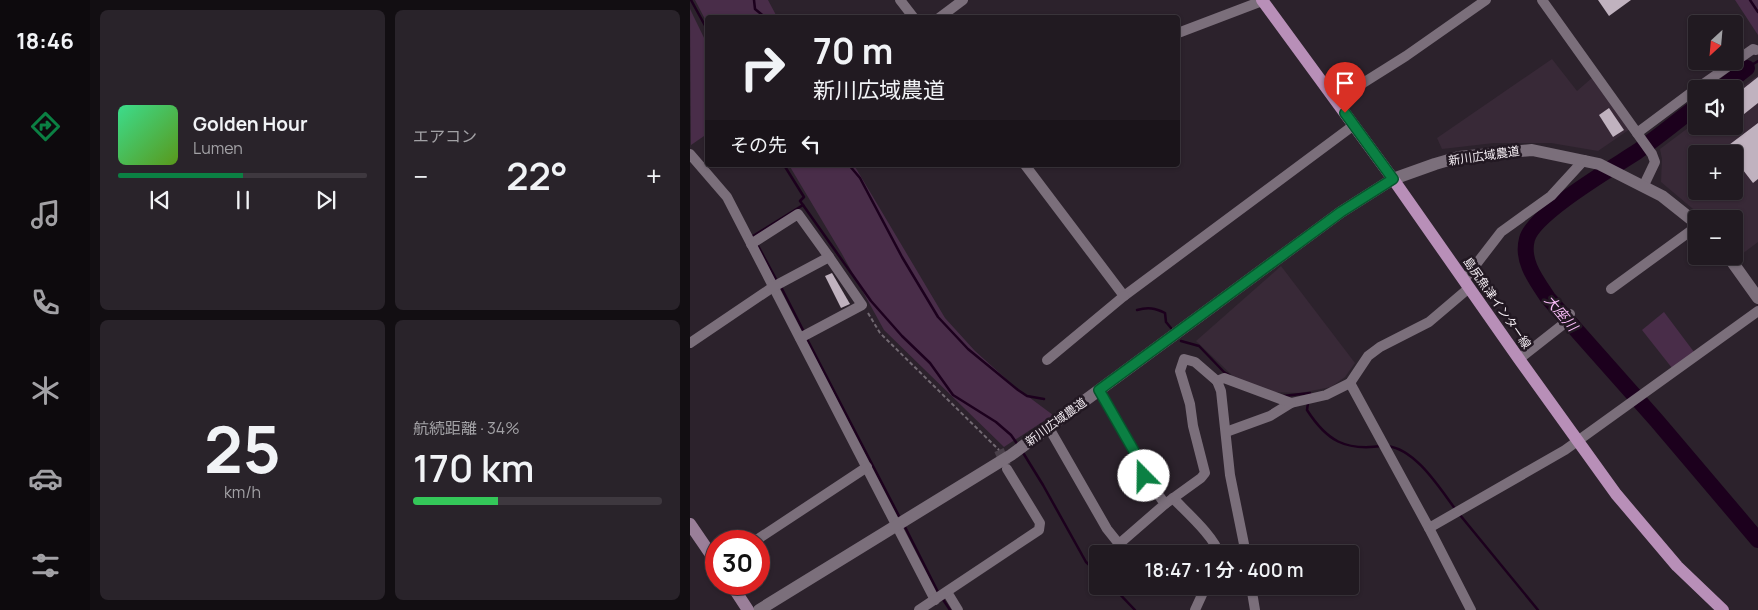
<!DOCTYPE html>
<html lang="ja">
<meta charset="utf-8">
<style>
body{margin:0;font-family:Manrope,"Noto Sans JP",sans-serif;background:#29232a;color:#f1f3f6;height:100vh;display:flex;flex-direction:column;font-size:19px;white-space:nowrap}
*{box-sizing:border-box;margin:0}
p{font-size:16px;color:#a2a1a5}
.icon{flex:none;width:28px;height:28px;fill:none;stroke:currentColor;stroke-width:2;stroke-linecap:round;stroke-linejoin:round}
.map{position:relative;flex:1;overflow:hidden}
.sheet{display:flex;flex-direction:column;gap:10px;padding:10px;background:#120e12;width:600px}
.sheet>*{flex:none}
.hud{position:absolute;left:15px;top:15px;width:475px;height:152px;border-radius:5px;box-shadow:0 1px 4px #0004,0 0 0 1px #3e383f;background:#211a21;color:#f1f3f6;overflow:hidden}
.needle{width:32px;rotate:206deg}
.buttons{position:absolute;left:998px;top:15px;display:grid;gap:10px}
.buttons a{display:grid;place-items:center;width:55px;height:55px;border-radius:5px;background:#211a21;box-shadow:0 1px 4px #0004,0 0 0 1px #3e383f;font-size:25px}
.speed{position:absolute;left:15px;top:530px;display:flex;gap:10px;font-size:25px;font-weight:700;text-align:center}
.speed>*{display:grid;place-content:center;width:65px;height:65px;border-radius:50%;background:#211a21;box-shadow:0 1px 4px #0004,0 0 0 1px #3e383f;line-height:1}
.speed .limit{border:8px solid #d22;background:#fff;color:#111}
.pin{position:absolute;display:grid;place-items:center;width:42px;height:42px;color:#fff;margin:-51px -21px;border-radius:50% 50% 50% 0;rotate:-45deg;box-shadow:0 0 5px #0007}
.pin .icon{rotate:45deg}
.me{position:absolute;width:55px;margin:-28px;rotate:338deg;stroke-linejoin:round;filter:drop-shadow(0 0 4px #0008)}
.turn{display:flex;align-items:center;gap:18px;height:105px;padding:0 25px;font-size:22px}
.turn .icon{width:65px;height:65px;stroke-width:2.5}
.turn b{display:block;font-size:35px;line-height:42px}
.then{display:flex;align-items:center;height:48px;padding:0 25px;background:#0003;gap:10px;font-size:19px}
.big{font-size:38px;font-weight:600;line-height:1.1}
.sheet .card{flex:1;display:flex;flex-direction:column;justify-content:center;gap:8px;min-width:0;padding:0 18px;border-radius:8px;background:#29232a}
.sheet .dial{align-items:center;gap:0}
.dial b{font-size:65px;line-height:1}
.song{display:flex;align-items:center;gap:15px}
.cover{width:60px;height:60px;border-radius:8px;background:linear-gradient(135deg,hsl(150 70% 55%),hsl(90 70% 35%))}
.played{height:5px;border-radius:2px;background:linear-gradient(90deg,#0b8043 50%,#3e383f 50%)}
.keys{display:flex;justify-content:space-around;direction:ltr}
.heat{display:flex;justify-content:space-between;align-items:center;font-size:28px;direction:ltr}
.charge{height:8px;border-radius:4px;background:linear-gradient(90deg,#34c759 34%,#3e383f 0)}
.sheet .tiles{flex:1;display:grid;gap:10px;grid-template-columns:repeat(2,1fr)}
.trip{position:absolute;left:399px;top:545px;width:270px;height:50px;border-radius:5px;background:#211a21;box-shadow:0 1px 4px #0004,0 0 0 1px #3e383f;font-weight:600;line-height:50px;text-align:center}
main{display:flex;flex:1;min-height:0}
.dock{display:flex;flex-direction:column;width:90px;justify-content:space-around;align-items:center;background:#0d0a0d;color:#a2a1a5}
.dock .icon{width:35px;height:35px}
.dock .selected{color:#0b8043}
.dock b{font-size:22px;color:#f1f3f6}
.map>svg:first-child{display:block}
</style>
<main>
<nav class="dock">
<b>18:46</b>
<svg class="icon selected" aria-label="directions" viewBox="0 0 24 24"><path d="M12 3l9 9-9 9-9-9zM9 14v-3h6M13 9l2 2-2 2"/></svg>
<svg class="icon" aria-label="music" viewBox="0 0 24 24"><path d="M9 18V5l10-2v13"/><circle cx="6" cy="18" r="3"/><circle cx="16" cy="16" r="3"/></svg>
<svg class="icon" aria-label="phone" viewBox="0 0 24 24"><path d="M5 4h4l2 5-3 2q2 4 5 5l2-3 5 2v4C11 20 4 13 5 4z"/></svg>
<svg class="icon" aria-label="climate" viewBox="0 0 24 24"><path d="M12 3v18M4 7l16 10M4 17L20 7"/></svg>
<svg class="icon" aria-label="car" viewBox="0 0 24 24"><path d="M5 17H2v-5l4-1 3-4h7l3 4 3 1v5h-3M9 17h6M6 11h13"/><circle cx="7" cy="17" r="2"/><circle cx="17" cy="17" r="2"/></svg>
<svg class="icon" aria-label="filters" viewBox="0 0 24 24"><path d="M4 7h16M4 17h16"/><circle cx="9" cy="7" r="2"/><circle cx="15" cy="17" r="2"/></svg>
</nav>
<section class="sheet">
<div class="tiles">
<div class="card">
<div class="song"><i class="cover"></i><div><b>Golden Hour</b><p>Lumen</p></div></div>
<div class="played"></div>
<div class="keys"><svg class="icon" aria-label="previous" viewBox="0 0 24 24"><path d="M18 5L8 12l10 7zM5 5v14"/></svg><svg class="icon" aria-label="pause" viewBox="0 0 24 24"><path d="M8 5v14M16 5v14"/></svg><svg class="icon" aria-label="next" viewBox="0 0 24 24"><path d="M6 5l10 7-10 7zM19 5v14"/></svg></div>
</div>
<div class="card"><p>エアコン</p>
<div class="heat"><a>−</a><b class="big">22°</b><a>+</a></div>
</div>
<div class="card dial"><b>25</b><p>km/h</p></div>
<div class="card"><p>航続距離 · 34%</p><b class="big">170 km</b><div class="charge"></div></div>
</div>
</section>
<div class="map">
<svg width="1068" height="610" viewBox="0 0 1068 610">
<rect width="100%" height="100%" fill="#2c222c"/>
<g fill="#382937" fill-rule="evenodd">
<path d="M862 59 887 91 903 77 940 129 908 151 861 143H804L752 149 747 138Z"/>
<path d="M1068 75V242L1052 254 1044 246V219H1015L971 182 972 159 970 149 1006 122V126H1044V93ZM1006 154H1044V191H1006Z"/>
<path d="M591 266 665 363 655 377 641 387 610 393 580 392 545 378 506 341Z"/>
</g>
<g fill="#492d49">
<path d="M5 0H78L87 17 18 18 17 23Z"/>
<path d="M1045 0H1068V35Z"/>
<path d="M0 9 17 44V134L1 145Z"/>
<path d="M99 165H164L255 318 285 351 324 386 363 415 314 447 194 330 152 254Z"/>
<path d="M974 312 1004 352 982 368 952 330Z"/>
</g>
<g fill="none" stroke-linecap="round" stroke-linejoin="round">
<g stroke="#1c001d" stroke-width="2.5">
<path d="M1 0 18 31"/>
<path d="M64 0 65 9 76 18"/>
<path d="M1060 0 1068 12"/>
<path d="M1057 68 1068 61"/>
<path d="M94 165 114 197 110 201 113 205 181 301 212 336 240 363 263 395 306 422 321 435 328 445"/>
<path d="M159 165 170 178 212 257 248 317 278 349 328 390 337 396 354 399"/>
<path d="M65 239 63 236 113 205"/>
<path d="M67 244 87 281"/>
<path d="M90 285 114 332"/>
<path d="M447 310C458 307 465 308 475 313L476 322 481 328"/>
<path d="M116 337 210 518"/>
<path d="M491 341 509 346 534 372 539 375"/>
<path d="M593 396 620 393V395"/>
<path d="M618 403 617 410C637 441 655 451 692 446"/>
<path d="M697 446C726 449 750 489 766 510"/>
<path d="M332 451 353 485 396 562 408 573"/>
<path d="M770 515 848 610"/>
<path d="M214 525 249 594"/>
<path d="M422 586 445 610"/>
<path d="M252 598 260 610"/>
</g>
<g stroke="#1c001d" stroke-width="16">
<path d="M1030 89 1057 68"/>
<path d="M1006 107C987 121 968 137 948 151 924 167 844 213 837 239 831 261 846 280 858 298L967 421 1068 540"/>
</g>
</g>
<g fill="#c0b2bf">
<path d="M908 0H941L919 16Z"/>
<path d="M1068 77V103L1044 122V96Z"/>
<path d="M919 108 934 130 923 137 909 115Z"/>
<path d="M1068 123V179L1063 183 1053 170 1044 176V154H1027Z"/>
<path d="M142 273 160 304 151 308 135 276Z"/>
</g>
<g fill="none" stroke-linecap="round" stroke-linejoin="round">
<path stroke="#4a404a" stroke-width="10" stroke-dasharray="10 5" stroke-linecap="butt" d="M309 450 316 466"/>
<path stroke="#726972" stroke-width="2" stroke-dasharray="4 2.5" stroke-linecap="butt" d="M178 313 190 333 309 450"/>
<g stroke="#7b6f7b" stroke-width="10">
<path d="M210 0 224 18"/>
<path d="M852 0 962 154 965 162 954 185"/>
<path d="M249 18 273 0"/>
<path d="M488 33 572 1"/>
<path d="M1006 89 1063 49 1066 50"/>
<path d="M646 100 716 56 796 0"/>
<path d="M947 133 1006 89"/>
<path d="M0 154 37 197 245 600"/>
<path d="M335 165 434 296 664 125"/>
<path d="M61 244 108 214 139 257"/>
<path d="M774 280 811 232 861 196 894 160"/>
<path d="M779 288 739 322 690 347 678 356 660 383 739 528 875 450 1068 311"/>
<path d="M921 289 1006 227"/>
<path d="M0 343 83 287 139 257 172 305 110 338"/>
<path d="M829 359 871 326 880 314"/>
<path d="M357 360 434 296"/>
<path d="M359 428 417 529 429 544 475 504 455 476 444 451 409 390"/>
<path d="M536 432 580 416 601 403 636 395 660 383"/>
<path d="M483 498C495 511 525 537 529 554"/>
<path d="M475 504 511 478 515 473 503 426 500 404 490 371 494 359 505 362 527 381"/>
<path d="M739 528 781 610"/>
<path d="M65 541 177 467"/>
<path d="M556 554 540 475 531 391 527 381 534 378 601 403"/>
<path d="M561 586 565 610"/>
<path d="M257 592 268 610"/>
<path d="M229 610 349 530 350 523 317 469"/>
<path d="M505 610 516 586"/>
</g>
<g stroke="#7b6f7b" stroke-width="12">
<path d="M1038 256 1068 298"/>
<path d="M69 610 321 455 651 212 703 179 745 164 769 157 842 150 909 164 972 196 1006 223"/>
</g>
<g stroke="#9a7f99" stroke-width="12">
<path d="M0 524 26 562"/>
<path d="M41 584 58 610"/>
</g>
<path stroke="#b88fb8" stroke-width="12" d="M572 0 703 179 829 359 926 494 987 566 1033 610"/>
</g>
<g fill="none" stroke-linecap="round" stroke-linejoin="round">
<defs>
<path id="route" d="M454 476 444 451 409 390 651 212 703 179 655 113"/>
</defs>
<use href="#route" stroke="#07532c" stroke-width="12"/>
<use href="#route" stroke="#0b8043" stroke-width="9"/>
</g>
<g text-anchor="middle" stroke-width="5" stroke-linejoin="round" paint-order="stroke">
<g font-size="12" fill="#f2ebf1" stroke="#221822">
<text transform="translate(794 156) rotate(-8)" y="4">新川広域農道</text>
<text transform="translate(807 303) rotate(55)" y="4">島尻魚津インター線</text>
<text transform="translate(366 422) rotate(-36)" y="4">新川広域農道</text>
</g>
<g font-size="14" font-style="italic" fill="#fabef9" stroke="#221822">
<text transform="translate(871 313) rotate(50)" y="5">大座川</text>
</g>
</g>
</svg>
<div class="buttons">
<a><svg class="needle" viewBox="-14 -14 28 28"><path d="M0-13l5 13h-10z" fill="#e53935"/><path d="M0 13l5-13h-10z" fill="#a2a1a5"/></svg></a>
<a><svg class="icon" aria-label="sound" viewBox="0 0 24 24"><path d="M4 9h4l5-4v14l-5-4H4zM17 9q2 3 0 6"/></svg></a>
<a>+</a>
<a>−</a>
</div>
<div class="speed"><div class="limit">30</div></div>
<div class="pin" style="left:655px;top:113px;background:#d93025"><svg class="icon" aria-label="arrive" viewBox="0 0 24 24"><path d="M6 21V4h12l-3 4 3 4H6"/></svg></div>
<svg class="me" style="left:454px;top:476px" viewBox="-20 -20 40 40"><circle r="19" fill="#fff"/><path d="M0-13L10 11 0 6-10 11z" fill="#0b8043"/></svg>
<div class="trip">18:47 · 1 分 · 400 m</div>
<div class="hud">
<div class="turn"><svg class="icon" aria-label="right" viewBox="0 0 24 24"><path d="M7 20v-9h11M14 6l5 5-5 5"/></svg><div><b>70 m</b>新川広域農道</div></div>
<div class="then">その先<svg class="icon" aria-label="left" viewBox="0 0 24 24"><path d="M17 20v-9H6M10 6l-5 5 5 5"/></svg></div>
</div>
</div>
</main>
